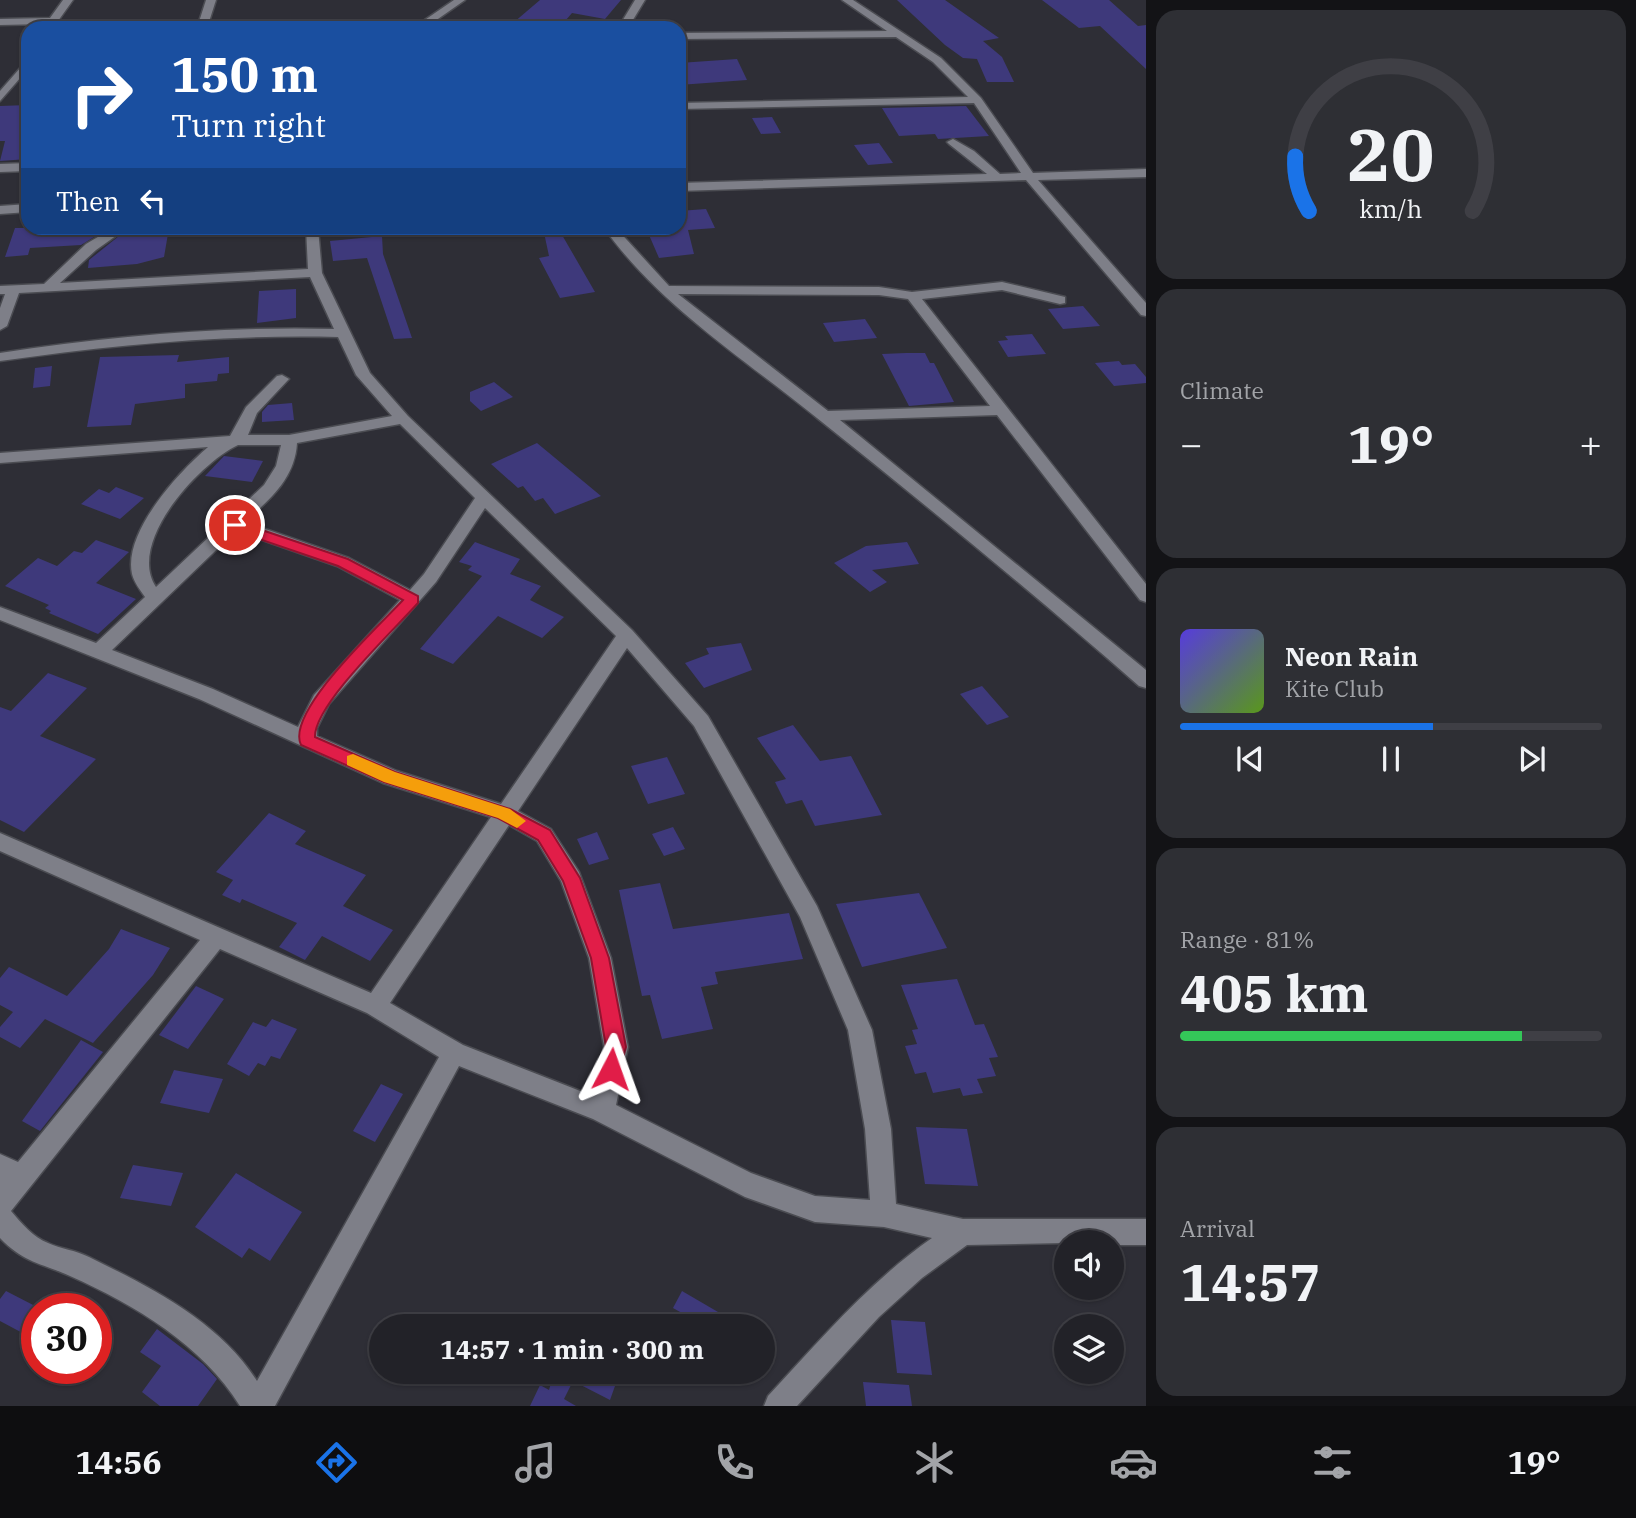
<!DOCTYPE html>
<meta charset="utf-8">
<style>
body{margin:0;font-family:"IBM Plex Serif",serif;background:#2e2f34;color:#f1f3f6;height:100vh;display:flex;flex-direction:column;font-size:26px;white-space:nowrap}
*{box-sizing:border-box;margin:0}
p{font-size:23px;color:#a2a4a8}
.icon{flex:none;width:38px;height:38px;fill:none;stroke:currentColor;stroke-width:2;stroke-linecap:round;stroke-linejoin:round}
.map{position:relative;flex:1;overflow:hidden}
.drawer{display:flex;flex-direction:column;gap:10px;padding:10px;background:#131316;width:490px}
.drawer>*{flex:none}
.guide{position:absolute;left:21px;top:21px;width:665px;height:214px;border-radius:21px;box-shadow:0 2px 5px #0004,0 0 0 2px #3f3f45;background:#1a4fa0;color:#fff;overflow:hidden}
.fabs{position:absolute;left:1054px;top:1230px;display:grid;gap:14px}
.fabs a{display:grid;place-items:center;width:70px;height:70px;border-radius:50%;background:#222228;box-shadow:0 2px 5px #0004,0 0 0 2px #3f3f45;font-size:35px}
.speed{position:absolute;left:21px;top:1293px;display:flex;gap:14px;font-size:35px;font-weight:700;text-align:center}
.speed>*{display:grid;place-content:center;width:91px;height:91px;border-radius:50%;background:#222228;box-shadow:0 2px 5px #0004,0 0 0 2px #3f3f45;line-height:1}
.speed .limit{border:10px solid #d22;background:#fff;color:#111}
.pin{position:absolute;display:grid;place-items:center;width:60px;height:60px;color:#fff;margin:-30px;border:4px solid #fff;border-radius:50%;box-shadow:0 2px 7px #0007}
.me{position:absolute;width:77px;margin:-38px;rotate:4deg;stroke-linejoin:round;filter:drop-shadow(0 0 5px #0008)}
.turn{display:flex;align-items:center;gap:24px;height:147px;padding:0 35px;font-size:32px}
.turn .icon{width:91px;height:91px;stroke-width:2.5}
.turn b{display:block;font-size:49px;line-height:60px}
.then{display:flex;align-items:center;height:66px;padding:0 35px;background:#0003;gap:14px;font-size:26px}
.big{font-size:52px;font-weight:700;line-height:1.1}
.drawer .tile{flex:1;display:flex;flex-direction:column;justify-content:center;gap:10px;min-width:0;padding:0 24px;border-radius:21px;background:#2e2f34}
.drawer .dial{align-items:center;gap:0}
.dial svg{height:182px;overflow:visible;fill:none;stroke:#3f3f45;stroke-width:7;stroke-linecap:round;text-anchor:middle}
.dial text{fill:#f1f3f6;stroke:none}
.song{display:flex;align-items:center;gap:21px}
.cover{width:84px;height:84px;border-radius:10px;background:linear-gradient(135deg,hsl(250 70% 55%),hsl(90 70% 35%))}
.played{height:7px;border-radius:4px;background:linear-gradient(90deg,#1a73e8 60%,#3f3f45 60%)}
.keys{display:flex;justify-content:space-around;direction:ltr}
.heat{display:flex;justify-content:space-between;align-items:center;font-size:38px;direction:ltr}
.charge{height:10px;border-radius:5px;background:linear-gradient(90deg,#34c759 81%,#3f3f45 0)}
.trip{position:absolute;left:369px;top:1314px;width:406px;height:70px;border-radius:35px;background:#222228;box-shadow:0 2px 5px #0004,0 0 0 2px #3f3f45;font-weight:700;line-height:70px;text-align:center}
.tabs{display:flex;height:112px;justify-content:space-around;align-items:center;background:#0e0e10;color:#a2a4a8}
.tabs .icon{width:49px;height:49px}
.tabs .selected{color:#1a73e8}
.tabs b{font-size:32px;color:#f1f3f6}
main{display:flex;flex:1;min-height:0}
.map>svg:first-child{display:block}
</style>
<main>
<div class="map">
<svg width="1146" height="1406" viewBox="0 0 1146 1406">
<rect width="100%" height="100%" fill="#2e2e36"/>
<g fill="#3e397b">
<path d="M540 0H621L605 19 572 13 560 27 507 28Z"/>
<path d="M897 0H945L999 38 983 41 1002 57 1014 82H987L977 59 963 58 945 45Z"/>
<path d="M1042 0H1109L1138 26 1146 25V69L1100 26 1079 28Z"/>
<path d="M737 59 747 80 679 85V63Z"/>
<path d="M28 105V159L0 161 5 141H0V106Z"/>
<path d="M966 106 989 136 938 139 935 134 899 136 882 108Z"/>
<path d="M772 117 781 133 761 134 752 118Z"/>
<path d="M879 143 893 163 868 165 854 145Z"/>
<path d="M706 209 715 228 688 230 694 254 659 258 646 228H679V211Z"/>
<path d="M15 228H109L81 245 30 248 28 255 5 257Z"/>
<path d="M129 228H169L164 257 137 264 88 268 89 260Z"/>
<path d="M543 228H558L595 292 560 298 539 258 549 256Z"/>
<path d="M382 236 383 254 412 338 394 339 367 258 333 261 330 241Z"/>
<path d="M296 289V318L257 323 259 291Z"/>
<path d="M1083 306 1100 326 1063 329 1048 309Z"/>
<path d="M865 319 877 338 834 342 823 323Z"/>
<path d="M1032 334 1046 354 1008 357 998 341 1008 340 1005 336Z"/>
<path d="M906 353H925L930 363H934L954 402 909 406 882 354Z"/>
<path d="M179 355 177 362 229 357V373L218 374 217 381 185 384V398L135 404 131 425 87 427 100 357Z"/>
<path d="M1119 361 1122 365 1135 364 1146 377V383L1114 386 1095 363Z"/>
<path d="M52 366 50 386 33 388 35 368Z"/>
<path d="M494 382 513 397 481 411 470 401V392Z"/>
<path d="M292 403 294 420 262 422V412L268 405Z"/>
<path d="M537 443 601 496 555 514 543 498 535 501 523 486 518 488 491 464Z"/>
<path d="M224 456 263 461 252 482 205 476Z"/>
<path d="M116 487 144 498 120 519 81 504 99 489 109 493Z"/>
<path d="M96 540 129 552 96 583 136 599 98 634 49 613 51 611 45 608 49 605 5 586 38 558 57 566 74 551 82 553Z"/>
<path d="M475 542 520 559 510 574 541 586 530 600 564 617 542 638 498 616 453 664 420 649 482 576 468 570 472 566 459 562Z"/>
<path d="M907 542 919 564 872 570 887 582 870 592 834 563 866 546Z"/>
<path d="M741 643 752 670 704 688 685 663 709 654 706 648Z"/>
<path d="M48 673 87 688 40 736 96 759 24 832 0 820V707L11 711Z"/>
<path d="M982 686 1009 717 987 725 960 694Z"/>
<path d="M793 725 820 761 851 756 882 815 815 826 802 800 786 804 775 782 786 779 757 738Z"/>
<path d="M667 757 685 794 648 804 631 766Z"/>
<path d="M269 813 306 831 295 844 366 875 343 906 393 930 370 961 322 936 305 960 279 947 297 923 242 899 240 903 222 895 233 880 216 872Z"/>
<path d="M673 827 685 849 664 856 652 834Z"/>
<path d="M597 832 609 859 589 865 577 839Z"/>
<path d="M660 883 673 929 789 913 803 959 715 972 718 984 701 987 713 1029 662 1039 650 995 642 996 619 890Z"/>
<path d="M919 893 947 948 862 967 836 904Z"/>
<path d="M121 929 170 948 153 975 93 1043 45 1019 20 1048 0 1037V1027L13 1012 0 1005V978L9 967 67 996 109 949Z"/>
<path d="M957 979 975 1025 984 1024 998 1057 989 1058 996 1076 977 1079 983 1093 963 1096 960 1088 933 1093 926 1072 915 1074 905 1046 917 1044 912 1030 918 1029 901 985Z"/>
<path d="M196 986 224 999 188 1049 159 1035Z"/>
<path d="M272 1019 297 1029 280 1059 271 1056 265 1066 258 1063 249 1076 227 1064 253 1022 266 1027Z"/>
<path d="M81 1040 103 1052 40 1131 22 1121Z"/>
<path d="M174 1070 223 1079 209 1113 160 1103Z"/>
<path d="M381 1084 403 1094 375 1142 353 1131Z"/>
<path d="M916 1127 967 1129 978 1186 925 1184Z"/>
<path d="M133 1165 183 1173 171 1206 120 1198Z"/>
<path d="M236 1173 302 1212 270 1261 249 1248 242 1258 195 1227Z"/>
<path d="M6 1291 37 1307V1326L30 1337 0 1321V1299Z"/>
<path d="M682 1291 742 1326H705L673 1308Z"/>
<path d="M891 1320 925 1322 932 1375 897 1373Z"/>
<path d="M157 1329 203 1364 217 1379 198 1406H160L142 1392 161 1366 140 1352Z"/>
<path d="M554 1372H620L610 1400 573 1381 564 1399 576 1406H530L540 1385 549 1390Z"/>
<path d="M863 1382 909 1385 912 1406H866Z"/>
</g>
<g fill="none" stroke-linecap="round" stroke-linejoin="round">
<defs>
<g id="street">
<path d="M63 0H73L53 28H43L46 24 0 25V19L50 18Z"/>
<path d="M206 0H216L207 28H197Z"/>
<path d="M454 0H465L425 28H413Z"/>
<path d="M635 0H645L628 28H618Z"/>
<path d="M842 0H853L941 58 981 98 1033 173 1146 169V177L1038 180 1146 303V316L1141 315 1026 180 679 191V183L987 174 949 144 947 142 953 139 974 151 1000 174 1021 173 974 103 679 109V103L968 97 933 62 896 37 679 39V33L887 31Z"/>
<path d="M28 59V69L0 101V91Z"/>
<path d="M28 163V171L0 172V164Z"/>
<path d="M28 204V212L0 214V206Z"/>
<path d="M113 228H127L96 250 60 283 308 269 306 228H318L322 273 370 373 408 416 632 630 708 716 817 906 872 1030 891 1129 896 1204 963 1219H1146V1245H1111V1242L967 1245 922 1278 879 1317 797 1406H764L768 1396C820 1340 869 1282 932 1238L884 1227 815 1222 745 1197 593 1119 459 1066 275 1406H240C202 1345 135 1305 70 1276 41 1263 24 1263 0 1238V1154L18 1162 200 940 0 851V833L371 993 491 817 383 783 199 699 0 620V607L96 643 145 597C140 590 134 582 132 574 123 532 179 472 208 447L0 463V453L230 436 246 407 277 376 282 375 289 379 257 413 248 435H289L392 416 356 375 338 337C224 334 112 345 0 361V353C111 336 222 326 334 329L310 277 19 293 7 326 0 330V308L5 294H0V286L44 284 86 244ZM400 424 475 498 424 574 410 590 349 558 245 522C269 500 295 479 297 443ZM238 445H281L276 466 264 485 156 587C126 542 200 463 238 445ZM485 508 616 636 501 804 397 771 317 736V728L329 704 436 582ZM236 531 337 566 400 600 314 695 298 727 213 689 112 650ZM627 648 694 726 800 917 848 1030 865 1129 870 1200 815 1196 751 1173 616 1105 628 1047 611 958 579 872 551 829 518 811ZM509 825 537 841 561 881 589 958 604 1047 593 1096 463 1045 390 1003ZM220 949 367 1013 439 1057 257 1381C219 1321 150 1287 89 1257 75 1250 61 1249 48 1243 33 1237 21 1223 11 1211Z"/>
<path d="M604 228H616L669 286 879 287 912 292 1002 282 1065 297V303L1060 304 1002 290 922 299 1146 584V602L1140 600 997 415 840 420 1146 670V688L1139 686C1034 594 926 505 817 418 743 358 660 306 604 228ZM678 294 879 295 908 299 990 406 828 411Z"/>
</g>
</defs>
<use href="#street" stroke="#4b4c52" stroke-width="3"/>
<use href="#street" fill="#7e7f88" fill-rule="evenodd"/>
</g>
<path fill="#e11d48" stroke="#92132f" stroke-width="2" d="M235 521 348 559 418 596V603C394 630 314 705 315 737L395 772 510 809 550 830 580 878 609 958 626 1047 618 1075 611 1078 604 1075 601 1069 606 1047 591 958 563 881 538 840 498 818 384 782 301 745C285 712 380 625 403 600L338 566 230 529 228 525Z"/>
<path fill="#f59e0b" d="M353 754 395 772 510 809 526 821 517 828 498 818 384 782 347 765V756Z"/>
</svg>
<div class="fabs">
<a><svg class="icon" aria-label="sound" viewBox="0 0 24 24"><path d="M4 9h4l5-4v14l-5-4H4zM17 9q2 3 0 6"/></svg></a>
<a><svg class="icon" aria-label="layers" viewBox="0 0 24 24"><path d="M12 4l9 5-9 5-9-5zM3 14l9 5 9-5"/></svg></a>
</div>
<div class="speed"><div class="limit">30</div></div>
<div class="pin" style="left:235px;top:525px;background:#d93025"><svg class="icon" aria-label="arrive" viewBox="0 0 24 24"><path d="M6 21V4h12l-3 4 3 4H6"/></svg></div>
<svg class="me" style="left:611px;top:1069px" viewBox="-20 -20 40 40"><path d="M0-17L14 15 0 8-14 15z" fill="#e11d48" stroke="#fff" stroke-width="4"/></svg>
<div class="trip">14:57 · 1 min · 300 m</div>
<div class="guide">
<div class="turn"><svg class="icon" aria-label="right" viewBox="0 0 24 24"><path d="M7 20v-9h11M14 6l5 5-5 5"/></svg><div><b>150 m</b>Turn right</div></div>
<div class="then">Then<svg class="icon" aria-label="left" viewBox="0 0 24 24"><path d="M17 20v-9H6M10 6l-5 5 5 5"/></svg></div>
</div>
</div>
<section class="drawer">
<div class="tile dial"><svg viewBox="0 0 100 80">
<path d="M14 69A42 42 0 1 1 86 69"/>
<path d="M14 69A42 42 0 0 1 8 45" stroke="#1a73e8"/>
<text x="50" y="56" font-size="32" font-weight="700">20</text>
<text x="50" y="72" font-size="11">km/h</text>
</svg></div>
<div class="tile"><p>Climate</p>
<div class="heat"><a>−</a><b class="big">19°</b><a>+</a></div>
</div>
<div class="tile">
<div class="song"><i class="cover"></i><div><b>Neon Rain</b><p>Kite Club</p></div></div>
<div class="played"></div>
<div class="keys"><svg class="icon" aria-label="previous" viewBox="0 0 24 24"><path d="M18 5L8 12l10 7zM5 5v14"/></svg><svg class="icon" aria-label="pause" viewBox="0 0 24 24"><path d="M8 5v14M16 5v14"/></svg><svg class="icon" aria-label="next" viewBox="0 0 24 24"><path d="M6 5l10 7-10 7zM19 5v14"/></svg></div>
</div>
<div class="tile"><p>Range · 81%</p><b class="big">405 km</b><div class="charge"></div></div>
<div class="tile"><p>Arrival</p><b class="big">14:57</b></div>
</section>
</main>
<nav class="tabs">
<b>14:56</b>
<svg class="icon selected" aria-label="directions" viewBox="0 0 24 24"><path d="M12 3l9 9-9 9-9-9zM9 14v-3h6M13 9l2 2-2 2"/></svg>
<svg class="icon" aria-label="music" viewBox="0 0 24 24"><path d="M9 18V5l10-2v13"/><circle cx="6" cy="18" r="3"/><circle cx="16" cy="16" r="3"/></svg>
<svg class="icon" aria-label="phone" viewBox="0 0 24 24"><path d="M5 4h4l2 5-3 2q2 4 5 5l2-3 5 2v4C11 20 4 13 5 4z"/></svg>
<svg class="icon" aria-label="climate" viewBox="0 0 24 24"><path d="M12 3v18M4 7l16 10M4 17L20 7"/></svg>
<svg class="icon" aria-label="car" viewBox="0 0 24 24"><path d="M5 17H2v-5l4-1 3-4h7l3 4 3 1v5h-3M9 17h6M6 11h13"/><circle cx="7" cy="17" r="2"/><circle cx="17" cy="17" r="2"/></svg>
<svg class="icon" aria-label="filters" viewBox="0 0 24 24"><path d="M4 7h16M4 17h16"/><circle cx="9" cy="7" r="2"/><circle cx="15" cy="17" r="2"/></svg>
<b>19°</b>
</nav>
